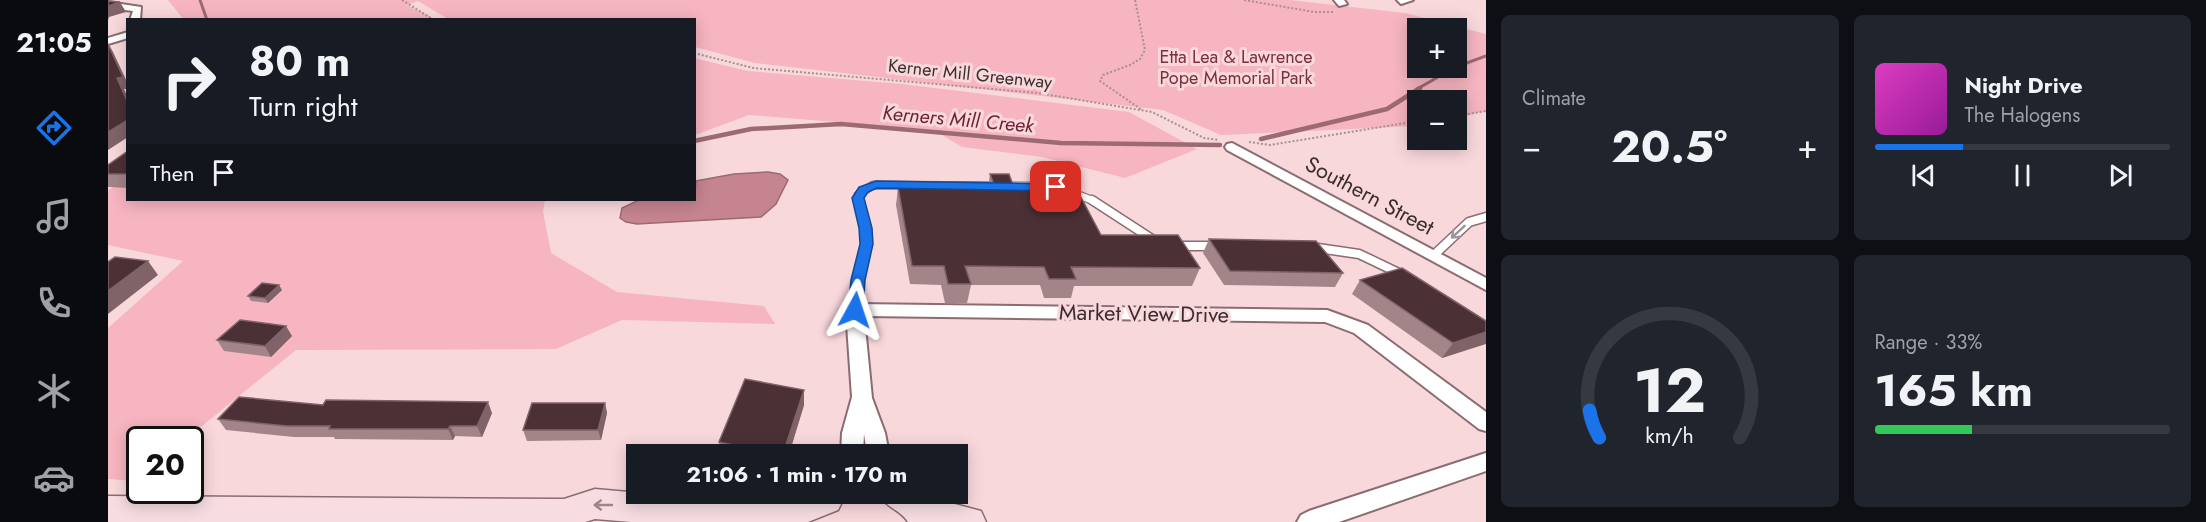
<!DOCTYPE html>
<meta charset="utf-8">
<style>
body{margin:0;font-family:Jost,sans-serif;background:#20242c;color:#f1f3f6;height:100vh;display:flex;flex-direction:column;font-size:22px;white-space:nowrap}
*{box-sizing:border-box;margin:0}
p{font-size:20px;color:#9ea1a6}
.icon{flex:none;width:33px;height:33px;fill:none;stroke:currentColor;stroke-width:2;stroke-linecap:round;stroke-linejoin:round}
.map{position:relative;flex:1;overflow:hidden}
.side{display:flex;flex-direction:column;gap:15px;padding:15px;background:#0d0f14;width:720px}
.side>*{flex:none}
.hud{position:absolute;left:18px;top:18px;width:570px;height:183px;border-radius:0px;box-shadow:0 3px 15px #0003;background:#171b24;color:#f1f3f6;overflow:hidden}
.buttons{position:absolute;left:1299px;top:18px;display:grid;gap:12px}
.buttons a{display:grid;place-items:center;width:60px;height:60px;border-radius:0px;background:#171b24;box-shadow:0 3px 15px #0003;font-size:30px}
.speed{position:absolute;left:18px;top:426px;display:flex;gap:12px;font-size:30px;font-weight:700;text-align:center}
.speed>*{display:grid;place-content:center;width:78px;height:78px;border-radius:50%;background:#171b24;box-shadow:0 3px 15px #0003;line-height:1}
.speed .limit{border:3px solid #111;border-radius:9px;background:#fff;color:#111}
.pin{position:absolute;display:grid;place-items:center;width:51px;height:51px;color:#fff;margin:-26px;border-radius:12px;box-shadow:0 3px 9px #0006}
.me{position:absolute;width:66px;margin:-33px;rotate:5deg;stroke-linejoin:round;filter:drop-shadow(0 0 4px #0008)}
.turn{display:flex;align-items:center;gap:21px;height:126px;padding:0 24px;font-size:27px}
.turn .icon{width:78px;height:78px;stroke-width:2.5}
.turn b{display:block;font-size:42px;line-height:51px}
.then{display:flex;align-items:center;height:57px;padding:0 24px;background:#0003;gap:12px;font-size:22px}
.big{font-size:45px;font-weight:700;line-height:1.1}
.side .tile{flex:1;display:flex;flex-direction:column;justify-content:center;gap:9px;min-width:0;padding:0 21px;border-radius:9px;background:#20242c}
.side .dial{align-items:center;gap:0}
.dial svg{height:156px;overflow:visible;fill:none;stroke:#363941;stroke-width:7;stroke-linecap:round;text-anchor:middle}
.dial text{fill:#f1f3f6;stroke:none}
.song{display:flex;align-items:center;gap:18px}
.cover{width:72px;height:72px;border-radius:9px;background:linear-gradient(135deg,hsl(310 70% 55%),hsl(300 70% 35%))}
.played{height:6px;border-radius:3px;background:linear-gradient(90deg,#1a73e8 30%,#363941 30%)}
.keys{display:flex;justify-content:space-around;direction:ltr}
.heat{display:flex;justify-content:space-between;align-items:center;font-size:33px;direction:ltr}
.charge{height:9px;border-radius:4px;background:linear-gradient(90deg,#34c759 33%,#363941 0)}
.side .tiles{flex:1;display:grid;gap:15px;grid-template-columns:repeat(2,1fr)}
.trip{position:absolute;left:518px;top:444px;width:342px;height:60px;border-radius:0px;background:#171b24;box-shadow:0 3px 15px #0003;font-weight:700;line-height:60px;text-align:center}
main{display:flex;flex:1;min-height:0}
.dock{display:flex;flex-direction:column;width:108px;justify-content:space-around;align-items:center;background:#090b0e;color:#9ea1a6}
.dock .icon{width:42px;height:42px}
.dock .current{color:#1a73e8}
.dock b{font-size:27px;color:#f1f3f6}
.map>svg:first-child{display:block}
</style>
<main>
<nav class="dock">
<b>21:05</b>
<svg class="icon current" aria-label="directions" viewBox="0 0 24 24"><path d="M12 3l9 9-9 9-9-9zM9 14v-3h6M13 9l2 2-2 2"/></svg>
<svg class="icon" aria-label="music" viewBox="0 0 24 24"><path d="M9 18V5l10-2v13"/><circle cx="6" cy="18" r="3"/><circle cx="16" cy="16" r="3"/></svg>
<svg class="icon" aria-label="phone" viewBox="0 0 24 24"><path d="M5 4h4l2 5-3 2q2 4 5 5l2-3 5 2v4C11 20 4 13 5 4z"/></svg>
<svg class="icon" aria-label="climate" viewBox="0 0 24 24"><path d="M12 3v18M4 7l16 10M4 17L20 7"/></svg>
<svg class="icon" aria-label="car" viewBox="0 0 24 24"><path d="M5 17H2v-5l4-1 3-4h7l3 4 3 1v5h-3M9 17h6M6 11h13"/><circle cx="7" cy="17" r="2"/><circle cx="17" cy="17" r="2"/></svg>
</nav>
<div class="map">
<svg width="1378" height="522" viewBox="0 0 1378 522">
<rect width="100%" height="100%" fill="#f9d8dc"/>
<g fill="#f6b5c0" fill-rule="evenodd">
<path d="M60 0H1182L1297 13 1378 34V111L1349 118 1348 100H1310L1309 126 1113 135 1055 110 647 63 587 47 586 20 340 19 310 1 299 5 326 19 76 20ZM1310 28H1348V68H1310Z"/>
<path d="M586 58 640 71 794 84 1021 112 1089 149 1017 178 934 157 854 147 826 130 641 115 587 135Z"/>
<path d="M19 180 20 200H437L435 211 443 253 509 292 656 306 667 324 514 320 448 349 188 350 78 439 32 440 31 477 27 481 0 479V328L75 261 0 245V190Z"/>
</g>
<path fill="#c58490" stroke="#9c6a73" stroke-width="1.5" d="M660 172 672 174 680 180 668 204 653 217 529 224 518 222 512 218 514 208 531 200H586L588 181 626 174Z"/>
<g fill="none" stroke-linecap="round" stroke-linejoin="round">
<g stroke="#9c6a73" stroke-width="3">
<path d="M92 0 99 20"/>
<path d="M1348 67 1378 56"/>
<path d="M1309 89 1346 68"/>
</g>
<g stroke="#9c6a73" stroke-width="4.5">
<path d="M1153 139 1279 109 1312 88"/>
<path d="M586 141 643 129 733 124 953 143 1112 145"/>
</g>
<defs>
<path id="lane-far1" d="M751 201 750 195 765 185 920 186 955 189 986 201"/>
<g id="lane">
<path d="M984 200 1044 239"/>
<path d="M1068 246H1109"/>
<path d="M1203 247 1251 254 1295 275"/>
<path d="M1326 255 1361 222 1378 217"/>
<path d="M747 310 750 280 759 239 751 200"/>
</g>
<g id="street">
<path d="M1226 0H1236L1239 4 1231 6Z"/>
<path d="M1289 0H1305L1293 4Z"/>
<path d="M0 2 33 7 32 20H22L25 11 0 8Z"/>
<path d="M20 32V38L0 44V38Z"/>
<path d="M1124 143 1378 278V290L1119 150 1117 147 1119 144Z"/>
<path d="M747 304 1219 310 1260 325 1378 412V431L1371 429 1246 333 1217 322 756 316 764 398 777 433 781 454H759L756 434 755 454H733L734 433 744 397 738 310 741 306Z"/>
<path d="M1378 453V471L1231 522H1189L1193 515 1201 511Z"/>
</g>
<g id="secondary">
<path d="M487 489 634 502H659L696 494H732L735 500 730 510 700 522H523L487 519 477 522H0V496L456 499Z"/>
<path d="M772 494H818L839 502 873 511 878 522H800C792 509 777 508 772 494Z"/>
</g>
</defs>
<use href="#lane-far1" stroke="#8a6c71" stroke-width="9"/>
<use href="#lane" stroke="#8a6c71" stroke-width="11"/>
<use href="#street" stroke="#8a6c71" stroke-width="4"/>
<use href="#secondary" stroke="#8a6c71" stroke-width="3"/>
<g stroke="#a78f92" stroke-width="2" stroke-dasharray="2 2" stroke-linecap="butt">
<path d="M294 0 326 20"/>
<path d="M1027 0 1037 50 1032 59 1022 65 995 75 992 81 1034 110"/>
<path d="M1136 0 1206 12H1227"/>
<path d="M586 53 645 68 930 93 1044 112 1096 138 1111 140"/>
<path d="M1348 116 1378 111"/>
<path d="M1141 142 1162 145 1310 121"/>
</g>
<use href="#lane-far1" stroke="#fff" stroke-width="7"/>
<use href="#lane" stroke="#fff" stroke-width="8"/>
<use href="#street" fill="#fff" fill-rule="evenodd"/>
<use href="#secondary" fill="#f7dde2" fill-rule="evenodd"/>
</g>
<g fill="#a28489">
<path d="M20 151V188L0 187V165Z"/>
<path d="M882 174 993 235 1092 268 1084 286H966L963 298H936L932 285H863L859 303H837L833 285 802 284 788 205 790 187H880Z"/>
<path d="M1101 239 1235 273 1227 287 1116 285 1095 253Z"/>
<path d="M1252 280 1378 321V343L1334 358 1244 294Z"/>
<path d="M174 290 160 303 143 301 140 296Z"/>
<path d="M184 336 163 357 116 351 109 340Z"/>
<path d="M497 403 499 413 493 440 419 441 415 430Z"/>
<path d="M215 405 384 413 374 437 347 436 345 440 227 439 226 437H186L118 430 110 419Z"/>
<path d="M696 405 681 454H612L611 442Z"/>
</g>
<g fill="#7f6368">
<path d="M12 2 18 12 1 17 0 20V6Z"/>
<path d="M0 43 5 52 20 84V89H16L20 98V103L9 78Z"/>
<path d="M20 120V137L0 150V132Z"/>
<path d="M40 261 50 275 0 314V291Z"/>
<path d="M171 285 174 290 160 303 157 298Z"/>
<path d="M178 326 184 336 163 357 157 346Z"/>
<path d="M1378 332V344L1334 358 1345 343Z"/>
<path d="M696 390V405L681 454H675Z"/>
<path d="M380 402 384 413 374 437 369 426Z"/>
<path d="M497 403 499 413 493 440 490 430Z"/>
<path d="M342 426 347 436 345 440 340 429Z"/>
</g>
<g fill="#4b3136" stroke="#7f6368" stroke-width="1.5">
<path d="M0 1 12 2 0 6Z"/>
<path d="M0 44 15 77 9 78 20 103V120L0 132Z"/>
<path d="M20 151V174H0V165Z"/>
<path d="M882 174H901L906 188H968L993 235H1070L1092 268 963 267 968 279H941L936 267 857 266 863 284H840L836 266H804L790 187H887Z"/>
<path d="M1101 239 1208 241 1235 273 1122 271Z"/>
<path d="M7 257 40 261 0 291V262Z"/>
<path d="M1294 268 1378 321V332L1345 343 1252 280Z"/>
<path d="M154 283 171 285 157 298 140 296Z"/>
<path d="M132 320 178 326 157 346 109 340Z"/>
<path d="M637 379 696 390 675 454H670L611 442Z"/>
<path d="M131 397 215 405 218 400 380 402 369 426H342L340 429H221L222 426H179L110 419Z"/>
<path d="M424 403H497L490 430H415Z"/>
</g>
<defs><path id="oneway-shaft" d="M-6 0H5M1.5-3L5.5 0L1.5 3" fill="none" stroke-width="1.6" stroke-linecap="round" stroke-linejoin="round" transform="scale(1.5)"/></defs>
<use stroke="#9d9698" href="#oneway-shaft" transform="translate(1350 232) rotate(137)"/>
<use stroke="#998689" href="#oneway-shaft" transform="translate(495 505) rotate(-180)"/>
<path fill="#1a73e8" stroke="#114b97" stroke-width="1.5" d="M768 181 948 184 954 187 948 191 769 188 760 192 756 198 764 228 765 244 757 280 755 310 747 315 740 310 743 280 752 244 751 228 744 198 751 187Z"/>
<g text-anchor="middle" stroke-width="6" stroke-linejoin="round" paint-order="stroke">
<g font-size="18" fill="#7c2d40" stroke="#f9d8dc">
<text x="1128" y="63">Etta Lea &amp; Lawrence<tspan x="1128" dy="21">Pope Memorial Park</tspan></text>
</g>
<g font-size="18" fill="#3b2e30" stroke="#f9d8dc">
<text transform="translate(862 74) rotate(6)" y="6">Kerner Mill Greenway</text>
</g>
<g font-size="20" font-style="italic" fill="#6d1f34" stroke="#f9d8dc">
<text transform="translate(850 119) rotate(5)" y="7">Kerners Mill Creek</text>
</g>
<g font-size="22" fill="#3b2e30" stroke="#f9d8dc">
<text transform="translate(1262 195) rotate(28)" y="8">Southern Street</text>
<text transform="translate(1036 313) rotate(1)" y="8">Market View Drive</text>
</g>
</g>
</svg>
<div class="buttons">
<a>+</a>
<a>−</a>
</div>
<div class="speed"><div class="limit">20</div></div>
<div class="pin" style="left:948px;top:187px;background:#d93025"><svg class="icon" aria-label="arrive" viewBox="0 0 24 24"><path d="M6 21V4h12l-3 4 3 4H6"/></svg></div>
<svg class="me" style="left:747px;top:310px" viewBox="-20 -20 40 40"><path d="M0-17L14 15 0 8-14 15z" fill="#1a73e8" stroke="#fff" stroke-width="4"/></svg>
<div class="trip">21:06 · 1 min · 170 m</div>
<div class="hud">
<div class="turn"><svg class="icon" aria-label="right" viewBox="0 0 24 24"><path d="M7 20v-9h11M14 6l5 5-5 5"/></svg><div><b>80 m</b>Turn right</div></div>
<div class="then">Then<svg class="icon" aria-label="arrive" viewBox="0 0 24 24"><path d="M6 21V4h12l-3 4 3 4H6"/></svg></div>
</div>
</div>
<section class="side">
<div class="tiles">
<div class="tile"><p>Climate</p>
<div class="heat"><a>−</a><b class="big">20.5°</b><a>+</a></div>
</div>
<div class="tile">
<div class="song"><i class="cover"></i><div><b>Night Drive</b><p>The Halogens</p></div></div>
<div class="played"></div>
<div class="keys"><svg class="icon" aria-label="previous" viewBox="0 0 24 24"><path d="M18 5L8 12l10 7zM5 5v14"/></svg><svg class="icon" aria-label="pause" viewBox="0 0 24 24"><path d="M8 5v14M16 5v14"/></svg><svg class="icon" aria-label="next" viewBox="0 0 24 24"><path d="M6 5l10 7-10 7zM19 5v14"/></svg></div>
</div>
<div class="tile dial"><svg viewBox="0 0 100 80">
<path d="M14 69A42 42 0 1 1 86 69"/>
<path d="M14 69A42 42 0 0 1 9 55" stroke="#1a73e8"/>
<text x="50" y="56" font-size="32" font-weight="700">12</text>
<text x="50" y="72" font-size="11">km/h</text>
</svg></div>
<div class="tile"><p>Range · 33%</p><b class="big">165 km</b><div class="charge"></div></div>
</div>
</section>
</main>
